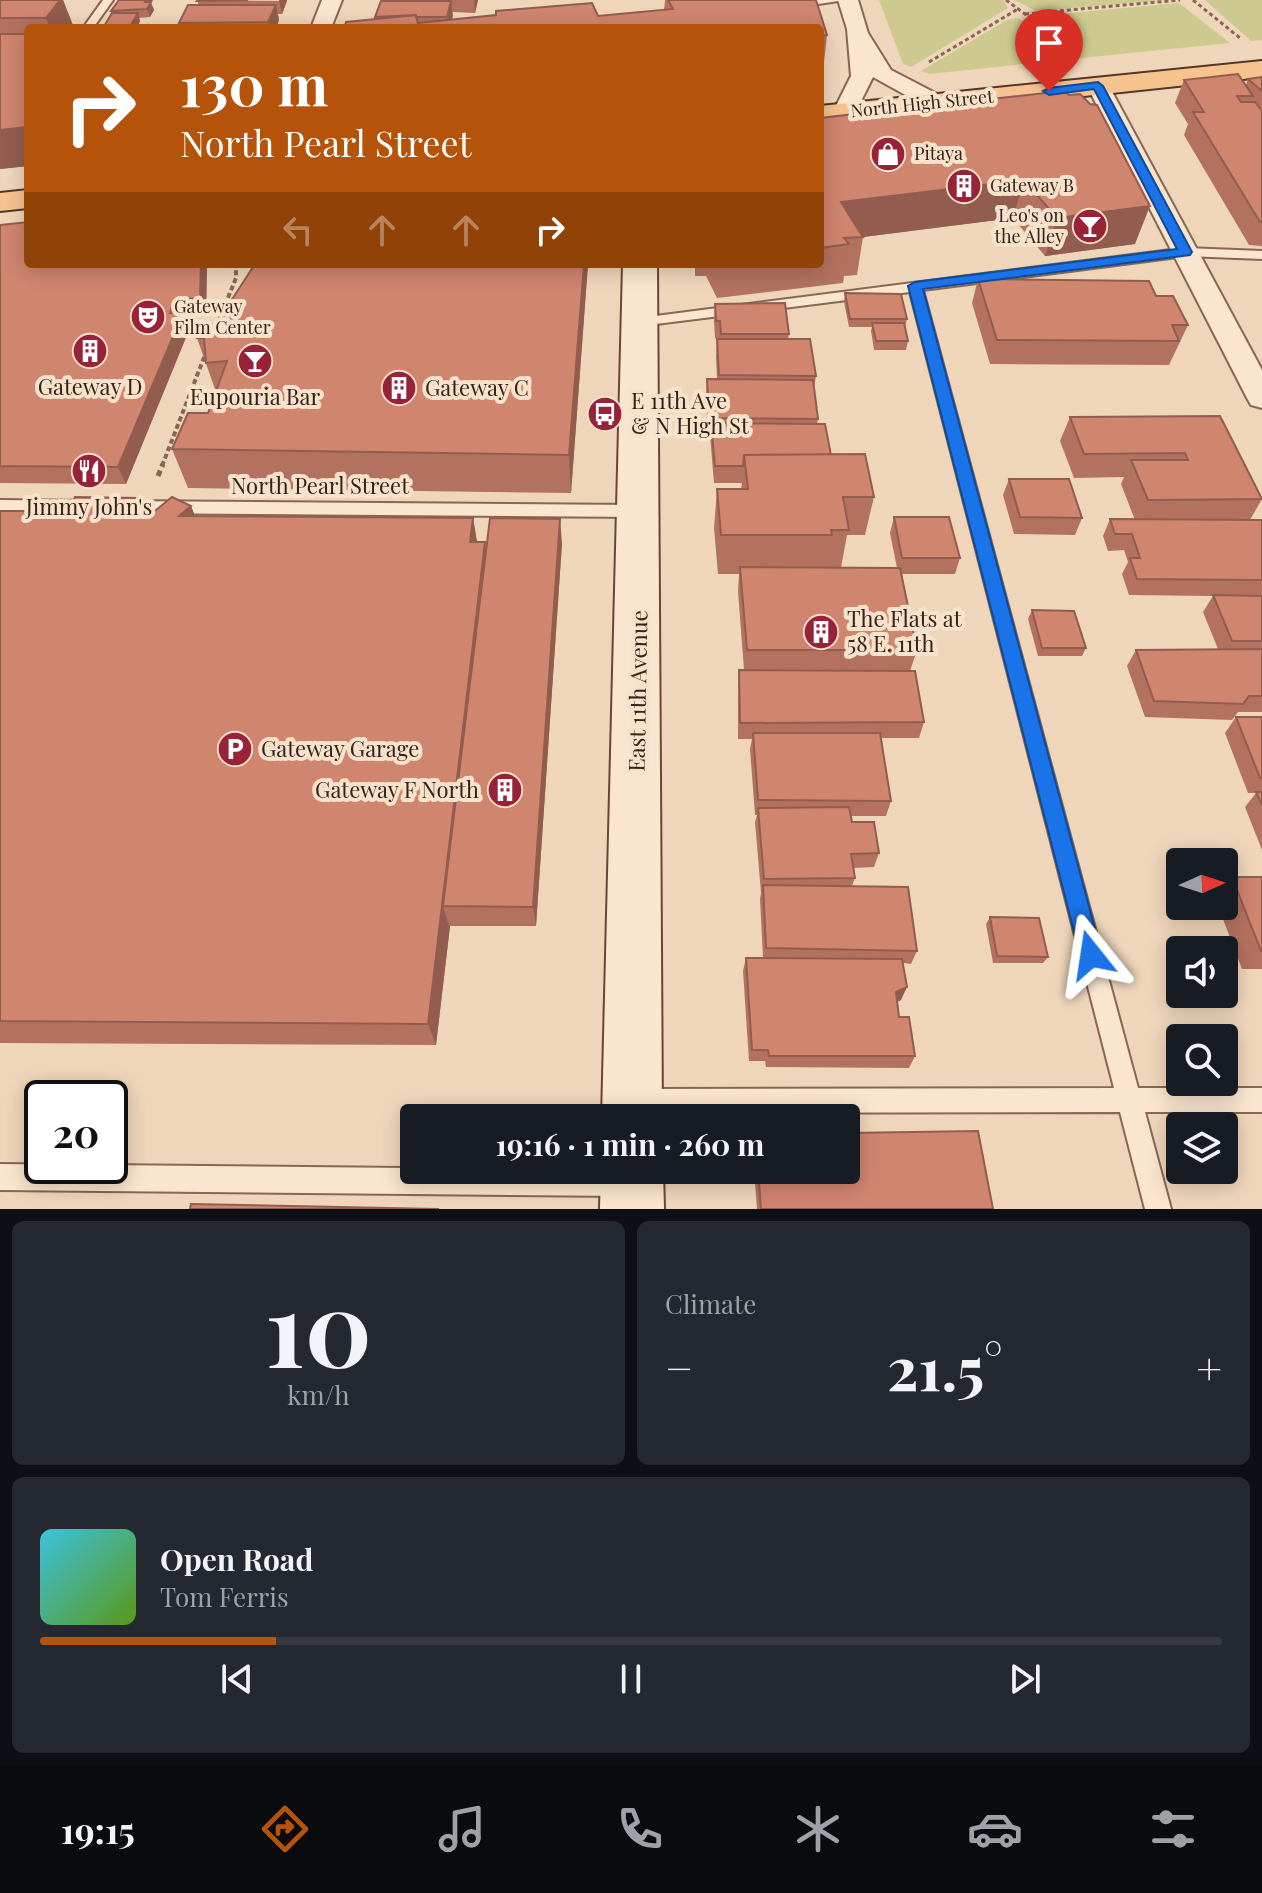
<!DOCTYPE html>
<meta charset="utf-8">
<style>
body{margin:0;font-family:"Playfair Display",serif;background:#242831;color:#f1f3f6;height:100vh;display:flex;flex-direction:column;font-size:30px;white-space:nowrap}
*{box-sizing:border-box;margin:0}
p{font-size:26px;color:#9ea1a6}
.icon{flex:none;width:44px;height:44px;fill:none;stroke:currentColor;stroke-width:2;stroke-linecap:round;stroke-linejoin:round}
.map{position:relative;height:1209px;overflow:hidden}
.sheet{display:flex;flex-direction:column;gap:12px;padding:12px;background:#0d0f14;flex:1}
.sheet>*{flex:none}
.guide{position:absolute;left:24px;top:24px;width:800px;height:244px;border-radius:8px;box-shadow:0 4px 20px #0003;background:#b45309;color:#fff;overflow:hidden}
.needle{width:52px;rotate:87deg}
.buttons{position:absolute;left:1166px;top:848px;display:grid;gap:16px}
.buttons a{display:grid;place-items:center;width:72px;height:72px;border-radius:8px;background:#171b24;box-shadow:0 4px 20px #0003;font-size:40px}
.speed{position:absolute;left:24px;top:1080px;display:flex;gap:16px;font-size:40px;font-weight:700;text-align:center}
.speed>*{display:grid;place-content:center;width:104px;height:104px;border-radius:50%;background:#171b24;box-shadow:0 4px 20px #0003;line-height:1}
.speed .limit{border:4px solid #111;border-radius:12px;background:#fff;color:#111}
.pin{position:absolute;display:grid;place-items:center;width:68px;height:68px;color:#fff;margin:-82px -34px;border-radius:50% 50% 50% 0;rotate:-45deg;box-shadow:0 0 8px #0007}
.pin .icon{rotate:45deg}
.me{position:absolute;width:88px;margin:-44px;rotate:345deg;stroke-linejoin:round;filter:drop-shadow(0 0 6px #0008)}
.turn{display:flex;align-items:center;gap:28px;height:168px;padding:0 24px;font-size:36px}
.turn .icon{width:104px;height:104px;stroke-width:2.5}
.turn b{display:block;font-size:56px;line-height:68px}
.lanes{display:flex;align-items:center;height:76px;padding:0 24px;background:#0003;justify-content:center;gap:40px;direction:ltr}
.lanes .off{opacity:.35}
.big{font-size:60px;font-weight:700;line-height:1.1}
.sheet .card{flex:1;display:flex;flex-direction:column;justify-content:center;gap:12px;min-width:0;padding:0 28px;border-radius:12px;background:#242831}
.sheet .dial{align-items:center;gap:0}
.dial b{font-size:104px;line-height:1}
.song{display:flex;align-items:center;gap:24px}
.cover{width:96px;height:96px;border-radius:12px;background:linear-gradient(135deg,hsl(190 70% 55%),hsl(90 70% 35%))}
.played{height:8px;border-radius:4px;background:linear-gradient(90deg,#b45309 20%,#363941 20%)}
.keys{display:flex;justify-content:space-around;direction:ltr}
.heat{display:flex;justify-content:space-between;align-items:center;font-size:44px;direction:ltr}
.sheet .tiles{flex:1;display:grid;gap:12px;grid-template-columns:1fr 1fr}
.card:last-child{grid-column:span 2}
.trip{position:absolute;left:400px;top:1104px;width:460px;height:80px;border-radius:8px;background:#171b24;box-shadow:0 4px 20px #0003;font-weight:700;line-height:80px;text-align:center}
.tabs{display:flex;height:128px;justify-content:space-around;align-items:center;background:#090b0e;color:#9ea1a6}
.tabs .icon{width:56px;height:56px}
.tabs .selected{color:#b45309}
.tabs b{font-size:36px;color:#f1f3f6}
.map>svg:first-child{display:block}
</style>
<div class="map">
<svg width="1262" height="1209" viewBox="0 0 1262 1209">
<rect width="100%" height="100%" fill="#efd6bb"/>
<g fill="#cdc98f">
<path d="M879 0H1003L1008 8 911 67 903 64Z"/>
<path d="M1014 0H1164L1036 11Z"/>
<path d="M1205 0H1262V40L1251 41Z"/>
<path d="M1179 3 1230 43 1071 59 1034 20 1037 16Z"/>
<path d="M1016 18 1026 21 1062 60 929 74 921 71 1007 20Z"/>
</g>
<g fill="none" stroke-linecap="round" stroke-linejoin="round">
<defs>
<g id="lane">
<path d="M103 0H113L93 28H83Z"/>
<path d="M811 0H845L792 8 787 5Z"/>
<path d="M1186 248 1262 251V259L1186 256 923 290 1138 1088H1262V1112H1145L1171 1209H1145L1120 1112 639 1113 630 1110 627 1101 630 1092 639 1089 1114 1088 910 292 640 326 633 322 640 318Z"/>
<path d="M0 500 93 501 101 507 93 513 0 512Z"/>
<path d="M119 501 639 505 647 511 639 517 119 513 111 507Z"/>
<path d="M0 1164 625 1170 634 1174 638 1183 634 1192 625 1196 0 1190Z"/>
</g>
<g id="street">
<path d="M322 0H342L331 28H311Z"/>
<path d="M838 0H858L868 33 891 70 945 98 948 103 945 108H929L873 77 853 117H837L833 112 851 76 847 29Z"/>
<path d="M1098 79 1109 86 1262 370V408L1251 405 1247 398 1087 86Z"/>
</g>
<g id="secondary">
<path d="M623 264H657L662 1118H602Z"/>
<path d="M601 1170H663L664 1209H600Z"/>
</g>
<g id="primary">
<path d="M1262 61V77L820 124V106Z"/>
<path d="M28 190V208L0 211V193Z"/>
</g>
</defs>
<use href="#lane" stroke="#876654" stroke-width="4"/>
<use href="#street" stroke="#876654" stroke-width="4"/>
<use href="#secondary" stroke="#684738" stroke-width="4"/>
<use href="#primary" stroke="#543529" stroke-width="4"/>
<g stroke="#876654" stroke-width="3" stroke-dasharray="4 3" stroke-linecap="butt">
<path d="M1006 0 1025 14 1064 57"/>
<path d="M1193 0 1240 38"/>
<path d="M1025 14 1180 0"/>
<path d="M929 62 1018 9"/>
</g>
<g stroke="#876654" stroke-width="4" stroke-dasharray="5 3" stroke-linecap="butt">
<path d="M219 320 236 278V264"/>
<path d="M162 466 205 355"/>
</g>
<path stroke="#876654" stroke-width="5" stroke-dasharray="6 4" stroke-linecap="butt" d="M158 476 163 464"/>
<use href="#lane" fill="#fae5ce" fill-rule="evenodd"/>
<use href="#street" fill="#fae5ce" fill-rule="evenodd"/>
<use href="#secondary" fill="#fae5ce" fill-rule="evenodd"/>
<use href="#primary" fill="#f6c38f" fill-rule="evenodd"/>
</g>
<g fill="#b3725f">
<path d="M0 0H63L74 28H28V166L0 169Z"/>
<path d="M198 0 287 1 282 14H278L279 20 276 28H103L112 14 111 11 151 3 154 10 150 17 139 18 140 21 138 26H180L179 23 198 5Z"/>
<path d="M385 0H478L475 13 452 12V19L598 16 664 10 665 0H816L827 35 823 71H820V28H344L376 19Z"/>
<path d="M1262 77V108H1260L1262 111V247L1261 246 1249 245 1184 135 1188 124 1175 103 1184 80 1246 85 1248 79Z"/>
<path d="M1064 91 1135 244 1045 256 1013 218 863 237 857 275 844 276 843 283 717 298 706 276H695V264H820V118Z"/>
<path d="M0 225 28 264H207L206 315 193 316V321L186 322 189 330 126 484 0 483Z"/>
<path d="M588 264 571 493 188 488 172 449 208 413 216 392 197 338Z"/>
<path d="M978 279 1156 296 1188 325 1169 365 990 364 972 303Z"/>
<path d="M845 293 907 319 905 327 908 341 906 350H874L871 331 872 327H849L844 302Z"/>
<path d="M715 304 789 334 788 339 816 376 814 388 818 419 817 424 831 455 874 497 865 535H847L841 568H897L890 533 894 517 960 558 955 574H902L917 650 910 671 924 722 919 738H881L891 801 886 816H851L852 822 879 853 874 867 853 868 855 878 852 886 917 951 911 964 903 963 901 1000 897 1002 899 1017 915 1056 909 1068 766 1067 765 1061H749L743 971 746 958H763L760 899 761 893 755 822 757 815H755L750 749 752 739H738V686L739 670H744L738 591 739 574H718L714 528 717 489H741L742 483H714L710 435H708L706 396 707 379H717L716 356 717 339H719L715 338 714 321Z"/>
<path d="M1220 416 1262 499 1250 520H1262V712H1238L1232 720 1145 717 1127 666 1136 650 1218 649 1203 612 1213 596 1129 595 1122 574 1128 562 1124 550 1108 551 1103 536 1110 519 1135 520 1121 484 1124 477 1074 478 1060 441 1070 417Z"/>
<path d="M1009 479 1082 518 1075 535 1014 534 1003 495Z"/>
<path d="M137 498 145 515 191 506 195 517 473 518 477 542 487 550 562 543 536 926H450L436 1045 0 1043V511H68Z"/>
<path d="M1032 610 1086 648 1082 656H1038L1028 619Z"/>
<path d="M1236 717H1262V850L1245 807 1256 793H1248L1225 733Z"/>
<path d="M1232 877H1262V969H1242L1218 906H1224V887Z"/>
<path d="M990 917 1048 957 1043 963H993L986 924Z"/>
<path d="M754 1170H846L993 1209H757Z"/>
</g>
<g fill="#925d4e">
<path d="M60 0H63L74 28H50L46 18Z"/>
<path d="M146 0H153L151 3 154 10 150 17 145 2Z"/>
<path d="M279 0H287L282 14Z"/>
<path d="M474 0H478L475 13Z"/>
<path d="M451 1 453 16 450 28H449L447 17Z"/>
<path d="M276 5 279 20 276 28H270L268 22Z"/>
<path d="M138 13 140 21 136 28H129Z"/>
<path d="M28 127V166L0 169V130Z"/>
<path d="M1024 180 1013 218 863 237 841 202Z"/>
<path d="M1150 206 1135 244 1045 256 1057 218Z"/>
<path d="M201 264H207L206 315 200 298Z"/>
<path d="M584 264H588L571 493 569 455Z"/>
<path d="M187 299 193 321 186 322 189 330 126 484 118 467 172 306Z"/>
<path d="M137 498 151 528 131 514Z"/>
<path d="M191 506 203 536 179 516Z"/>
<path d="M473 518 478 548 470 542Z"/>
<path d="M560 519 562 543 536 926 533 907Z"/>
<path d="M485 542 490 572 443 906 449 926H450L436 1045 428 1024Z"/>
<path d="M907 987 901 1000 890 1004 896 992Z"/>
</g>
<g fill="#d0856f" stroke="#925d4e" stroke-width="2">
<path d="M0 0H60L46 18H0Z"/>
<path d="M119 0H146L145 2H151L147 9 111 11Z"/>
<path d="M198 0H248L197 1Z"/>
<path d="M668 0H816L827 35 820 36V28H344L346 22 416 15 418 23 496 15V11L592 3 598 16 673 9Z"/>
<path d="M381 1H451L447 17H416V15L375 17Z"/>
<path d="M188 5H276L268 22 179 23Z"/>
<path d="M112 13H138L129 28H103Z"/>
<path d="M243 25 242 28H132L134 26Z"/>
<path d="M0 34H28V127L0 130Z"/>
<path d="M1238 74 1253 96H1237L1241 102H1255L1262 111V222H1260L1193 112H1204L1184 80Z"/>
<path d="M1262 77V91L1248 79Z"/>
<path d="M1064 91 1069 95 1080 94 1090 104 1097 105 1150 206 1057 218 1024 180 841 202 863 237 844 238 849 244 820 248V118Z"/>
<path d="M28 222V264H201L200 298 187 299V304L172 306 170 313H183L118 467 0 466V225Z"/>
<path d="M255 264H584L569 455 172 449 188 413H208L227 361 206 363 204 338H197L202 324H216Z"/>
<path d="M978 279 1149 281 1156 296H1173L1188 325H1172L1179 341 997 340Z"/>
<path d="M845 293 901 294 907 319H850Z"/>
<path d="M785 303 789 334H721L720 321H716L715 304Z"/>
<path d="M872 323H904L908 341H876Z"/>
<path d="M717 339H810L816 376 719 375Z"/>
<path d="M707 379 813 380 818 419 709 418Z"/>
<path d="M1220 416 1262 499 1148 500 1131 460H1188L1185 453 1084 454 1070 417Z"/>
<path d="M711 423 825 424 831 455H744L743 466H715Z"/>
<path d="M865 454 874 497H843L849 530H831L832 535H721L717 489H748L744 455Z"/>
<path d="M1009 479H1069L1082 518 1020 517Z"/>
<path d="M75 497 137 498 131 514 150 515 172 497 191 506 179 516 473 518 470 542H485L428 1024 0 1021V511H68Z"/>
<path d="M894 517H949L960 558H902Z"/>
<path d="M490 518 560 519 533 907 443 906Z"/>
<path d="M1110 519 1262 520V580L1137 579 1130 558H1140L1132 534H1115Z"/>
<path d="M740 567 900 568 917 650H747Z"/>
<path d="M1213 595 1262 596V641H1232Z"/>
<path d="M1032 610 1074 611 1086 648H1042Z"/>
<path d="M1262 649V696H1249L1243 704 1154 701 1136 650Z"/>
<path d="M739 670 915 671 924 722 740 723Z"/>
<path d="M1236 717H1262V778H1260Z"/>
<path d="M753 733H880L891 801 758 800Z"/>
<path d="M1256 792H1262V805Z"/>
<path d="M849 807 852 822H874L879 853 851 854 855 878 764 879 758 808Z"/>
<path d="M1232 877H1262V951H1261Z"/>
<path d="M763 885 908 887 917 951 766 948Z"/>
<path d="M990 917 1039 918 1048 957 997 956Z"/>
<path d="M746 958 902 959 907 987 896 992 899 1017H909L915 1056H769L768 1050H752Z"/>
<path d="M978 1131 993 1209H761L758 1170H846V1133Z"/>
<path d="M191 1204 439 1209H190Z"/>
</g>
<path fill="#1a73e8" stroke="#114b97" stroke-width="2" d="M1098 82 1103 86 1192 252 1190 255 923 289 1102 955 1099 963 1091 966 1083 963 1080 955 908 286 915 282 1177 249 1094 89 1049 95 1043 91 1049 88Z"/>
<defs>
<symbol id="shop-disc" viewBox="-11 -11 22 22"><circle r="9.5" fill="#982238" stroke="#f7e2cb"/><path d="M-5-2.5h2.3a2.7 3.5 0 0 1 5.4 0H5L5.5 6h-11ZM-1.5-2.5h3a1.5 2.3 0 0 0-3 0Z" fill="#fff"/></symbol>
<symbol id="building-disc" viewBox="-11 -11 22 22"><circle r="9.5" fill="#982238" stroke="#f7e2cb"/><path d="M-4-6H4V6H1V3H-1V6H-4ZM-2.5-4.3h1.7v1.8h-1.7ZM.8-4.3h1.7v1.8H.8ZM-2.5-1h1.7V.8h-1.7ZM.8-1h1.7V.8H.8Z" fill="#fff"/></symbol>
<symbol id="bar-disc" viewBox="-11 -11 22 22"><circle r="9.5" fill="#982238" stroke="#f7e2cb"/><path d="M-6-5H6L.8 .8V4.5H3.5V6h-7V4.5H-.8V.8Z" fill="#fff"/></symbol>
<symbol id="theatre-disc" viewBox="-11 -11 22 22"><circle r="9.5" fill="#982238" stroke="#f7e2cb"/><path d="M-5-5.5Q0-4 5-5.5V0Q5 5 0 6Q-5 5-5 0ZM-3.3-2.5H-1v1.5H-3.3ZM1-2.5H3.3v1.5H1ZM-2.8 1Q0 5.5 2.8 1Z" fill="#fff"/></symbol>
<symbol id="bus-disc" viewBox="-11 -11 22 22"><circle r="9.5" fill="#982238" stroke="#f7e2cb"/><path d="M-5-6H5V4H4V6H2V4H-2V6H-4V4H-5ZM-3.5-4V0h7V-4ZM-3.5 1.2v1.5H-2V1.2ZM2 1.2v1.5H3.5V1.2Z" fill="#fff"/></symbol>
<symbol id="restaurant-disc" viewBox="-11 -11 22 22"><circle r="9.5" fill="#982238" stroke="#f7e2cb"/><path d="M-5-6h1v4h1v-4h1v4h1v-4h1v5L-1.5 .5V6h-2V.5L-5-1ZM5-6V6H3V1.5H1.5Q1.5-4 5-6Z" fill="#fff"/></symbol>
<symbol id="parking-disc" viewBox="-11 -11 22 22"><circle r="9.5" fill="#982238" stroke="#f7e2cb"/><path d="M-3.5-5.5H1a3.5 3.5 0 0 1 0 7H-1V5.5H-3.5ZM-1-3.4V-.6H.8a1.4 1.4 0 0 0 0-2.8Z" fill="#fff"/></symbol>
</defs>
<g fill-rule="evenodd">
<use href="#shop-disc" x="868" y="134" width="40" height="40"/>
<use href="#building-disc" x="944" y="166" width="40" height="40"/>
<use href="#bar-disc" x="1070" y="206" width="40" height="40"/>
<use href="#theatre-disc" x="128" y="297" width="40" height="40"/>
<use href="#building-disc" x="70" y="331" width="40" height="40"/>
<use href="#bar-disc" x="235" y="341" width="40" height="40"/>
<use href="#building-disc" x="379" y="368" width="40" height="40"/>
<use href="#bus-disc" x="585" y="394" width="40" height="40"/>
<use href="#restaurant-disc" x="69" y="451" width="40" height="40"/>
<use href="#building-disc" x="801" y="612" width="40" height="40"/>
<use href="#parking-disc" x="215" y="729" width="40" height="40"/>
<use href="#building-disc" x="485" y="770" width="40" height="40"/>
</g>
<g text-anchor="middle" stroke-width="8" stroke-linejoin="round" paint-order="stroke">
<g font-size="18" fill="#35221a" stroke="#f7e2cb">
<text transform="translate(922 104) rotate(-6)" y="6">North High Street</text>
</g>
<g font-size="18" fill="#35221a" stroke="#f7e2cb" text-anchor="start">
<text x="914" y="160">Pitaya</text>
<text x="990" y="192">Gateway B</text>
<text x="1064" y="222" text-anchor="end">Leo's on<tspan x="1064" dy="21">the Alley</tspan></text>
<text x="174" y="313">Gateway<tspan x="174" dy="21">Film Center</tspan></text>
</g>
<g font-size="22" fill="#35221a" stroke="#f7e2cb" text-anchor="start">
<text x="90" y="395" text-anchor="middle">Gateway D</text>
<text x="425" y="396">Gateway C</text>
<text x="255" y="405" text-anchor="middle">Eupouria Bar</text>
<text x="631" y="409">E 11th Ave<tspan x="631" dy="25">&amp; N High St</tspan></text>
<text x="89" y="515" text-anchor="middle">Jimmy John's</text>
<text x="847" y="627">The Flats at<tspan x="847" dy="25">58 E. 11th</tspan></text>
<text x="261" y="757">Gateway Garage</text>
<text x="479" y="798" text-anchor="end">Gateway F North</text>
</g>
<g font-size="22" fill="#35221a" stroke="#f7e2cb">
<text x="320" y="494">North Pearl Street</text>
<text transform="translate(638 691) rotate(-89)" y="8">East 11th Avenue</text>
</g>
</g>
</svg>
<div class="buttons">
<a><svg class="needle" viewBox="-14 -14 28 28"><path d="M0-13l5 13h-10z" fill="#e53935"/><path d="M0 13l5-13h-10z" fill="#9ea1a6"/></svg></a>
<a><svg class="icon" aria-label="sound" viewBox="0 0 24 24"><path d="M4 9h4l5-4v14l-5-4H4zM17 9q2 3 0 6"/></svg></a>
<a><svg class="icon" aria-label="search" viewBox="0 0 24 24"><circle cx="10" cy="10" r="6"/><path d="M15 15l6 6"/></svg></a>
<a><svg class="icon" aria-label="layers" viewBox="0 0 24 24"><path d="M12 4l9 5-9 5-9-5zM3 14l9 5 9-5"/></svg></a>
</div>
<div class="speed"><div class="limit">20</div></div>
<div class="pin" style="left:1049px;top:91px;background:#d93025"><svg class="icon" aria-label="arrive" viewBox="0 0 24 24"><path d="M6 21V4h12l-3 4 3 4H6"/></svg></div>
<svg class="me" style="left:1091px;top:955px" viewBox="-20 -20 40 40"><path d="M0-17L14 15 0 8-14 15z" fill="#1a73e8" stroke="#fff" stroke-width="4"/></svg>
<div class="trip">19:16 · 1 min · 260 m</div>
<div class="guide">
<div class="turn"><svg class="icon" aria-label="right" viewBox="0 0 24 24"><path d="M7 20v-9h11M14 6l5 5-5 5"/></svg><div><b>130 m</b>North Pearl Street</div></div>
<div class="lanes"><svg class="icon off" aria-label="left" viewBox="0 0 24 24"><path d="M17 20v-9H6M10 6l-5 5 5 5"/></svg><svg class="icon off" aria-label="ahead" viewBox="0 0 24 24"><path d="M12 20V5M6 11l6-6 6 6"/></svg><svg class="icon off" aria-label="ahead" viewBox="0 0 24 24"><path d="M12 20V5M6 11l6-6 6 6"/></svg><svg class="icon" aria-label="right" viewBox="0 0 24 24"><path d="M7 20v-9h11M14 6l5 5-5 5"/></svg></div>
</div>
</div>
<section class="sheet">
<div class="tiles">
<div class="card dial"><b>10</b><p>km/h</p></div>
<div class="card"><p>Climate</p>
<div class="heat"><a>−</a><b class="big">21.5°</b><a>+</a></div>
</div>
<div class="card">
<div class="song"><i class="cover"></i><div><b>Open Road</b><p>Tom Ferris</p></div></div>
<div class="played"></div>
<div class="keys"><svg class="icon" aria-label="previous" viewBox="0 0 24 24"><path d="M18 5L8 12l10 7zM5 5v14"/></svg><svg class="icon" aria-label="pause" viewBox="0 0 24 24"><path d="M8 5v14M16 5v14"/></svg><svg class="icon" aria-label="next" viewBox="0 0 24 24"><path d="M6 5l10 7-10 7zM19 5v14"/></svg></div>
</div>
</div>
</section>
<nav class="tabs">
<b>19:15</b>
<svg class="icon selected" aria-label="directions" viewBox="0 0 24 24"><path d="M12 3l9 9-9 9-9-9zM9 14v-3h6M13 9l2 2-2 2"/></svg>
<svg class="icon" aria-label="music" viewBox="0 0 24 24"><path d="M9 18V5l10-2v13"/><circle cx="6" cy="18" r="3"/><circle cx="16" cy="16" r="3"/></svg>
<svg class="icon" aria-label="phone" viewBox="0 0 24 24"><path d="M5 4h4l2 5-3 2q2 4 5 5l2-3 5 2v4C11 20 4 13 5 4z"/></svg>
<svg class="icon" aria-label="climate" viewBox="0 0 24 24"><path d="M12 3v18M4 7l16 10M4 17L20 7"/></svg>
<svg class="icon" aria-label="car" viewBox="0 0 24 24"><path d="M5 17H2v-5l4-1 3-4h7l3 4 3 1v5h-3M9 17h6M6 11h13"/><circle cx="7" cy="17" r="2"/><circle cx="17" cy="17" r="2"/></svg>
<svg class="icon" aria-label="filters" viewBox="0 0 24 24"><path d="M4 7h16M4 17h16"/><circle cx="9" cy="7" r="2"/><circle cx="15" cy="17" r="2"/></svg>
</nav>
